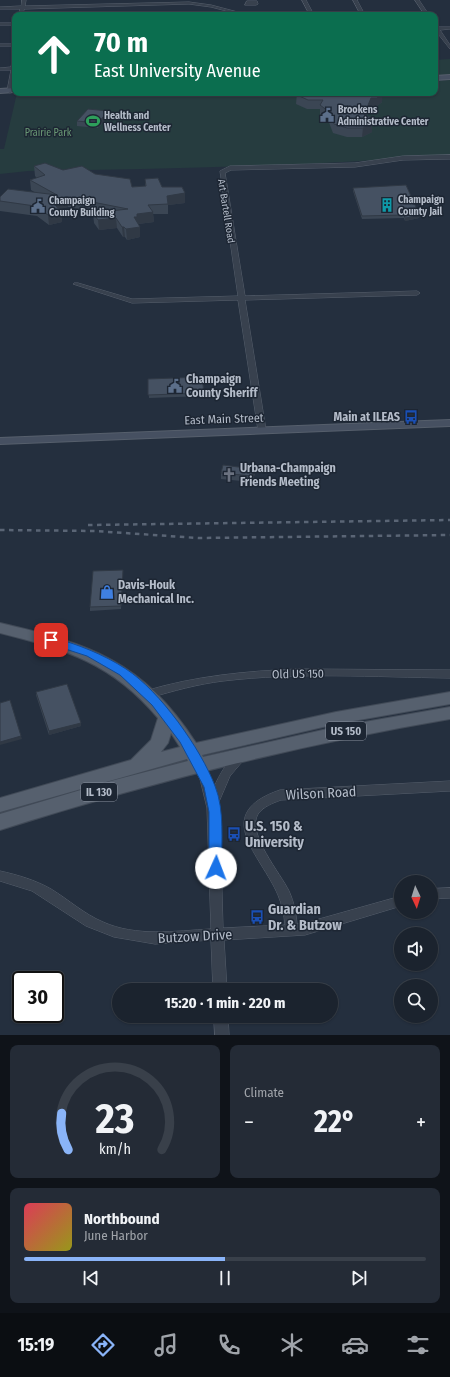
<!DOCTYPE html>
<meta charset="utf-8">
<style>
body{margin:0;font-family:"Fira Sans Condensed",sans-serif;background:#242b36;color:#f1f3f6;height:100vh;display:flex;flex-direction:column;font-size:15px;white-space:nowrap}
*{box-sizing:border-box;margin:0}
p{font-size:13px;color:#a0a4aa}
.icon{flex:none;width:22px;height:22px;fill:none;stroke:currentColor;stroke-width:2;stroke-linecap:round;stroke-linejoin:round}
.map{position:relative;height:1035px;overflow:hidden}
.panel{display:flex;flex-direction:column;gap:10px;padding:10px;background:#0f1319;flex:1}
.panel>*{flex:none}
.guide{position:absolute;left:12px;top:12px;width:426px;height:84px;border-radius:8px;box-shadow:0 1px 3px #0004,0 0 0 1px #39404a;background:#0b6e4f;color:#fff;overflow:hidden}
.needle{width:26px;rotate:176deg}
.tools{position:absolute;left:394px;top:875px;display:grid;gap:8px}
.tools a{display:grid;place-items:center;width:44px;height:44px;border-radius:50%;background:#1b232e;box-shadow:0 1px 3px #0004,0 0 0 1px #39404a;font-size:20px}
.speed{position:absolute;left:12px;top:971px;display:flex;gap:8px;font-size:20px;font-weight:700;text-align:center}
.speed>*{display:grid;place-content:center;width:52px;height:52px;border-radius:50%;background:#1b232e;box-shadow:0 1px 3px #0004,0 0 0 1px #39404a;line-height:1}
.speed .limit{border:2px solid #111;border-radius:6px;background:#fff;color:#111}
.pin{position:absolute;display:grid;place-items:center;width:34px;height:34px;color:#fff;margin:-17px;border-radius:8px;box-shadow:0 2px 6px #0006}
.me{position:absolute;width:44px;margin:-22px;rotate:2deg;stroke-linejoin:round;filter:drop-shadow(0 0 3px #0008)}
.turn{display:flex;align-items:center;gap:14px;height:84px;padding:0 16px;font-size:18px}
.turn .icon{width:52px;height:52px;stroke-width:2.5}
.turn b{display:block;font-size:28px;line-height:34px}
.big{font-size:30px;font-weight:700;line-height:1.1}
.panel .tile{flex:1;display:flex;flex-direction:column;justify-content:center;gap:6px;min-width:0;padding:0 14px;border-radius:8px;background:#242b36}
.panel .dial{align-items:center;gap:0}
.dial svg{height:104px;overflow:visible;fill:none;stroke:#39404a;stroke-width:7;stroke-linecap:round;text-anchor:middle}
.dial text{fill:#f1f3f6;stroke:none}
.song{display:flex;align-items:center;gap:12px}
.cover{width:48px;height:48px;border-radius:6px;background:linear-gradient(135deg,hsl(350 70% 55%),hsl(60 70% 35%))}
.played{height:4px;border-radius:2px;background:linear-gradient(90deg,#8ab4f8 50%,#39404a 50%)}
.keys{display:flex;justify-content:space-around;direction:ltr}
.heat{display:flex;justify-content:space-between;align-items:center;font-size:22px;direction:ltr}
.panel .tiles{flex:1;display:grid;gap:10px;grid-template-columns:1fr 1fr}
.tile:last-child{grid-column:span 2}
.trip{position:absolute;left:112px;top:983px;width:226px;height:40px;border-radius:20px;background:#1b232e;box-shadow:0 1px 3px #0004,0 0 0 1px #39404a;font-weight:700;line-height:40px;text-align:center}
.dock{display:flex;height:64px;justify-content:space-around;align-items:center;background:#0b0e12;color:#a0a4aa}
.dock .icon{width:28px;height:28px}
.dock .on{color:#8ab4f8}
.dock b{font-size:18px;color:#f1f3f6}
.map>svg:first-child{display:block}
</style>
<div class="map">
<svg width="450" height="1035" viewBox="0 0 450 1035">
<rect width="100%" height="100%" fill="#242f3e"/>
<g fill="#263c3f">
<path d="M450 59V76L435 77V60Z"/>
<path d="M450 80V155C309 166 169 169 28 171L0 174V149H4L17 93H435V81Z"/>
</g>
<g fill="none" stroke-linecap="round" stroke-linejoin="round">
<defs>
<g id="minor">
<path d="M22 0H26L25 6 189 2 211 5 249 15H242L211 7 189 4 24 9 23 15H19L20 9H0V7L21 6Z"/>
<path d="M302 0H306L314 15H310Z"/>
<path d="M353 0H357L365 15H361Z"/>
<path d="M415 0H419L429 15H425Z"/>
<path d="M247 1H257L258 4 256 5H245Z"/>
<rect x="0" y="23" width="15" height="2"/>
<path d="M435 26 438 27H450V29L440 30 450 45V49L435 30Z"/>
<rect x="0" y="44" width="15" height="2"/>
<path d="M15 55V73L13 91 10 93 7 91 11 70H0V68L11 67 13 56Z"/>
<path d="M450 155V159L403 160 355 167 231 170 225 173 245 296 417 291 420 293 417 295 245 300 266 430 265 432H259L258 430 238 300 132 303 73 284 74 283H78L132 299 238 296 220 171 230 166 355 163 403 156Z"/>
<path d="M298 669 450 670V678C374 677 298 672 223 681 198 684 173 691 149 698L145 697 144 694 145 691C195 676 246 671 298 669Z"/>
<path d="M241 752 245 753 247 756 230 776 218 804 220 823 223 928 285 925C284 915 282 904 278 895 261 855 210 814 280 790L450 781V791L281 800C273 803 264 806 258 814 246 833 281 874 289 891 294 902 296 913 297 924L305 923 401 896V906L305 935 224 940 227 990H213L211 940 155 944 114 937 86 926 32 891 0 881V871C18 875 35 880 51 889 69 900 84 914 103 922 136 937 175 931 211 929L207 808 200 779 193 765 195 762 199 761 203 762 214 787C219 776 229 756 241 752Z"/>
<path d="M450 888V898L431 899V889Z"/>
<path d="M214 1016H228L229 1035H215Z"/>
</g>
<g id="secondary">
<path d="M450 75V79L435 80V76Z"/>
<path d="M15 88V92L0 93V89Z"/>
<path d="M450 420V426L0 444V438Z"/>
</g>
<path id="primary" d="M0 623C90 644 143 661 196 743L336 712 450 692V704L336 724 202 755 203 757 336 727 450 707V719C297 745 148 783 0 830V814L111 781 188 761 187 759 0 812V798L131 760 151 740 158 718C112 663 67 650 0 633ZM171 733 180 747 161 752 168 743Z"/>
</defs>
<use href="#minor" stroke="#565f6c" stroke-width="1"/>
<use href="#secondary" stroke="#565f6c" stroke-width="2"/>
<use href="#primary" stroke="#414a57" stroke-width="2"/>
<use href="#minor" fill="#38414e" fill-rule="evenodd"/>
<use href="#secondary" fill="#465061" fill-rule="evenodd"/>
<use href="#primary" fill="#56606e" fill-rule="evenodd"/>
<g stroke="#5a6575" stroke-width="2.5" stroke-dasharray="4.5 4.5" stroke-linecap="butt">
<path d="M88 525 450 520"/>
<path d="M0 530 95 531 198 538 450 535"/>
</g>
</g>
<g fill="#3b4654">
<path d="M297 93 382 102 376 107H370L367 116 372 132 362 137H347L333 133 328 120 320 114V109H307L296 104Z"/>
<path d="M108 111 109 116 98 128 77 126V121Z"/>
<path d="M34 166 63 170 95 174 132 187 145 186V179L162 187 185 203 168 205V214H153L154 222 138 224 140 227V237L127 240 125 237H123L117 228 99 230 94 223 93 213H97L68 207 59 209 61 212 62 222 49 225 37 216 0 211V197L36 193 31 190 30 180 37 178 35 176Z"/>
<path d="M353 188 419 218 405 221 404 218 362 219 353 191Z"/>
<path d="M148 379 204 393V396L149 398Z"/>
<path d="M256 465V471L252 482 221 479V473L246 468Z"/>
<path d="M123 574 121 609 90 611V607Z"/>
<path d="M36 692 81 723V726L49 735 36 695Z"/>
</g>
<g fill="#303945">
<path d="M383 93 382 102 376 107H370L363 124 364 115 371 98Z"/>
<path d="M108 111 109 116 98 128V123Z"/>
<path d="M372 123V132L362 137 363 128Z"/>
<path d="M185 193V203L168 205 167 196Z"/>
<path d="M67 197 68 207 53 211 52 201Z"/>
<path d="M61 212 62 222 49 225 48 215Z"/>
<path d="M153 212 154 222 137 224 134 217 137 214Z"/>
<path d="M420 216 419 218 405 221V218Z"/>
<path d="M116 218 117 228 99 230 98 220Z"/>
<path d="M122 227H124L125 237H123Z"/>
<path d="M140 227V237L127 240 126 229Z"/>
<path d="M256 465V471L252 482V476Z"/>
<path d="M81 723V726L49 735V731Z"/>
<path d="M21 736 22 739 0 745V742Z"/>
</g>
<g fill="#455162" stroke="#303945">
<path d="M297 93H383L377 98H371L364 115 370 117 372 123 363 128H347L334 124 328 111 320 105 323 100H308L297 95Z"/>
<path d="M88 109 108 111 98 123 77 121Z"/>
<path d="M45 163 63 170 82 166 95 174 130 179 132 187 146 186 145 179 158 178 162 187H182L185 193 167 196 168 204 148 205 153 212 137 214V217H134L140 227 126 229 124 227H122L116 218 98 220 93 213 128 209 67 197 52 201 61 212 48 215 35 206 0 201V197L8 189 57 195 30 180 45 175 34 166Z"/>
<path d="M406 185 420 216 405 218 404 215 362 216 353 188Z"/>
<path d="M202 377 204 393 148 395V379Z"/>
<path d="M247 464 256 465 252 476 221 473 223 465 246 468Z"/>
<path d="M123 570 121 606 90 607 93 571Z"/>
<path d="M67 684 81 723 49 731 36 692Z"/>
<path d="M10 700 21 736 0 742V703Z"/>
</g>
<path fill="#1a73e8" stroke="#114b97" d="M51 637C77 644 103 654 126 669 160 691 201 749 215 786 225 811 221 842 222 868L220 872 216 873 211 872 209 868V812L204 787 180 742 152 705 120 675 87 656 47 643 46 640Z"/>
<defs>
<symbol id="civic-bare" viewBox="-9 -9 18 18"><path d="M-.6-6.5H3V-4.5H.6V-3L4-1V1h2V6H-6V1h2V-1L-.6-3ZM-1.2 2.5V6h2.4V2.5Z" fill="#5c6f8a" stroke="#1d2633" stroke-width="2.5" paint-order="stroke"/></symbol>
<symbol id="stadium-bare" viewBox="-9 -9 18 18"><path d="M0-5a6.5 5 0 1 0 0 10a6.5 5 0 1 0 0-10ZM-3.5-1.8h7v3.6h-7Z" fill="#2e9e5b" stroke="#1d2633" stroke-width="2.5" paint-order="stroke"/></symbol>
<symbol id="building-bare" viewBox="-9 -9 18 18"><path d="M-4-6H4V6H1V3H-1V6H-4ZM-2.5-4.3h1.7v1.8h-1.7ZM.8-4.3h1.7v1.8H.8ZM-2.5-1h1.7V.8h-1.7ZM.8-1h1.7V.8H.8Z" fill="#0f9aa8" stroke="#1d2633" stroke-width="2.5" paint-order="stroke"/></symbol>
<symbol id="bus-bare" viewBox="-9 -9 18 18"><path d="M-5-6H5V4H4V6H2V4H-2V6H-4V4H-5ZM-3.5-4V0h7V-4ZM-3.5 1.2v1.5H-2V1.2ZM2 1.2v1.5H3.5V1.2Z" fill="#1a4fb4" stroke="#1d2633" stroke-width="2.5" paint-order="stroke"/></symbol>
<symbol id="church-bare" viewBox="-9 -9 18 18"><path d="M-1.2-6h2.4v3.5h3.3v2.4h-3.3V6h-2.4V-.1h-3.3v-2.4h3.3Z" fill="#6b7280" stroke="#1d2633" stroke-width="2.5" paint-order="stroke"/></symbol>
<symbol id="shop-bare" viewBox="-9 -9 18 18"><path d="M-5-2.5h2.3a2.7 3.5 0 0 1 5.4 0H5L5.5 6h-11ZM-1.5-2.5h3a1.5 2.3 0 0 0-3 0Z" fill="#3f7fe0" stroke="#1d2633" stroke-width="2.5" paint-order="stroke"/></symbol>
</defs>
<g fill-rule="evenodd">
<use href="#civic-bare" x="317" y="105" width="20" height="20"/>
<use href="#stadium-bare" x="83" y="111" width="20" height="20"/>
<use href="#building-bare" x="377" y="195" width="20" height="20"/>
<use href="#civic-bare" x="28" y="196" width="20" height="20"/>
<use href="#civic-bare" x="165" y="376" width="20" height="20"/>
<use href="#bus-bare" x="401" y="407" width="20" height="20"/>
<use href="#church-bare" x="219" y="465" width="20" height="20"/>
<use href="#shop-bare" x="97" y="582" width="20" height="20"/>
<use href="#bus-bare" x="224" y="824" width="20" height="20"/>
<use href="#bus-bare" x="247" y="907" width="20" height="20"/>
</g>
<g text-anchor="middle" stroke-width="3" stroke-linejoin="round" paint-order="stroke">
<g font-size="10" font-weight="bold" fill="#b4bcc9" stroke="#1d2633" text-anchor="start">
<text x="338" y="113">Brookens<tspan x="338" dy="12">Administrative Center</tspan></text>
<text x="104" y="119">Health and<tspan x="104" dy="12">Wellness Center</tspan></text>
<text x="398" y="203">Champaign<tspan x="398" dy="12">County Jail</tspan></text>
<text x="49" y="204">Champaign<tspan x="49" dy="12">County Building</tspan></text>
</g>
<g font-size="10" fill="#6b9a76" stroke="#1d2633">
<text x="48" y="136">Prairie Park</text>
</g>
<g font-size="10" fill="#b4bcc9" stroke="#1d2633">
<text transform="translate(227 211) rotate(81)" y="4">Art Bartell Road</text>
</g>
<g fill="#1d2633" stroke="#878f9c" stroke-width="1">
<rect x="326" y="722" width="40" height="18" rx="3"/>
<rect x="81" y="783" width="36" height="18" rx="3"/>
</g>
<g font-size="11" font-weight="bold" fill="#b4bcc9">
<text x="346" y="735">US 150</text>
<text x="99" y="796">IL 130</text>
</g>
<g font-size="12" font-weight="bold" fill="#b4bcc9" stroke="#1d2633" text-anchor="start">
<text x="186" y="383">Champaign<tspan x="186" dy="14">County Sheriff</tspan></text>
<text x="400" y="421" text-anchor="end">Main at ILEAS</text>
<text x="240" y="472">Urbana-Champaign<tspan x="240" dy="14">Friends Meeting</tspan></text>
<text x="118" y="589">Davis-Houk<tspan x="118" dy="14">Mechanical Inc.</tspan></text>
</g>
<g font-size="12" fill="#b4bcc9" stroke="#1d2633">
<text transform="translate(224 419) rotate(-2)" y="4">East Main Street</text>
<text transform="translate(298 674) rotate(-1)" y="4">Old US 150</text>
</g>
<g font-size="14" fill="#b4bcc9" stroke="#1d2633">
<text transform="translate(321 793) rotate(-3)" y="5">Wilson Road</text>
<text transform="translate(195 936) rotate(-3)" y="5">Butzow Drive</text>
</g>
<g font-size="14" font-weight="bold" fill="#b4bcc9" stroke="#1d2633" text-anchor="start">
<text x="245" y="831">U.S. 150 &amp;<tspan x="245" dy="16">University</tspan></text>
<text x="268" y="914">Guardian<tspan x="268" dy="16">Dr. &amp; Butzow</tspan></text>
</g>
</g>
</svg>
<div class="tools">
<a><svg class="needle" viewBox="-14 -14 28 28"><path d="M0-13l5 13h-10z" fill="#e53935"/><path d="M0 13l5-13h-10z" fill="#a0a4aa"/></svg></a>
<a><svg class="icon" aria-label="sound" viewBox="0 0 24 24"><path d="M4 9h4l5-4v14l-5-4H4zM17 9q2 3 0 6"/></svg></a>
<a><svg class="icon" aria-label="search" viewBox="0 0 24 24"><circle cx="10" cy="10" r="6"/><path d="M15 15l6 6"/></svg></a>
</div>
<div class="speed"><div class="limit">30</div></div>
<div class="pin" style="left:51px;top:640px;background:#d93025"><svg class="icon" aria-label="arrive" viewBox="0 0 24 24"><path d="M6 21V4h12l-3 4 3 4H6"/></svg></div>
<svg class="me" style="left:216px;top:868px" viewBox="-20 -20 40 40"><circle r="19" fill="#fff"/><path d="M0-13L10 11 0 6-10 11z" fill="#1a73e8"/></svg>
<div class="trip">15:20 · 1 min · 220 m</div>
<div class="guide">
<div class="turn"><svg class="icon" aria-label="ahead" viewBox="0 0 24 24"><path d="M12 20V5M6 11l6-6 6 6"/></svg><div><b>70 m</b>East University Avenue</div></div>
</div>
</div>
<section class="panel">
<div class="tiles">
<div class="tile dial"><svg viewBox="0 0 100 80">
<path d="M14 69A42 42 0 1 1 86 69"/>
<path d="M14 69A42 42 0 0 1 9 41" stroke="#8ab4f8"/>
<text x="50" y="56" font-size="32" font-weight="700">23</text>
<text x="50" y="72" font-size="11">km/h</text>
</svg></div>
<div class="tile"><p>Climate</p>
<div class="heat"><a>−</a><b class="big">22°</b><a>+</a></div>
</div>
<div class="tile">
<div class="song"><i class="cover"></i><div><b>Northbound</b><p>June Harbor</p></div></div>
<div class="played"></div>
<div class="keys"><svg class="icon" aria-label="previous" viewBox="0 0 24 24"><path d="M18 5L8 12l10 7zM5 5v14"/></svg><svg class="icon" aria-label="pause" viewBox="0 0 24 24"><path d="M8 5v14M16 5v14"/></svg><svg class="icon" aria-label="next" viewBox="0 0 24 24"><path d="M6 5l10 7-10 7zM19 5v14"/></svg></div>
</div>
</div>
</section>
<nav class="dock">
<b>15:19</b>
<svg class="icon on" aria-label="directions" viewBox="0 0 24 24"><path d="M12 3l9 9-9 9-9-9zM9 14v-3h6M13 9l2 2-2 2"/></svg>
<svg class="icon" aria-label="music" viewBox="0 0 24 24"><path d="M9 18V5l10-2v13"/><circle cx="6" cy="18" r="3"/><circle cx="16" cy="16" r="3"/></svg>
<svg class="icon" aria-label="phone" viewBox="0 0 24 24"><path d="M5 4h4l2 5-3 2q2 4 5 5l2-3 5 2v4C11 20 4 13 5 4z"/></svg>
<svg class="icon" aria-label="climate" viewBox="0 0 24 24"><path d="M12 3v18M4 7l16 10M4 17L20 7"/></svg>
<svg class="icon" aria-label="car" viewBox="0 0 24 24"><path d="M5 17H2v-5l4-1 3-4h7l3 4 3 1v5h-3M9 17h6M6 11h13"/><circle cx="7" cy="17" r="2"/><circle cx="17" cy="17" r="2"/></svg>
<svg class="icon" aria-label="filters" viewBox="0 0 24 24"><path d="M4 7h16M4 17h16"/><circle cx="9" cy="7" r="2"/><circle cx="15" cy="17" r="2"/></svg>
</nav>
